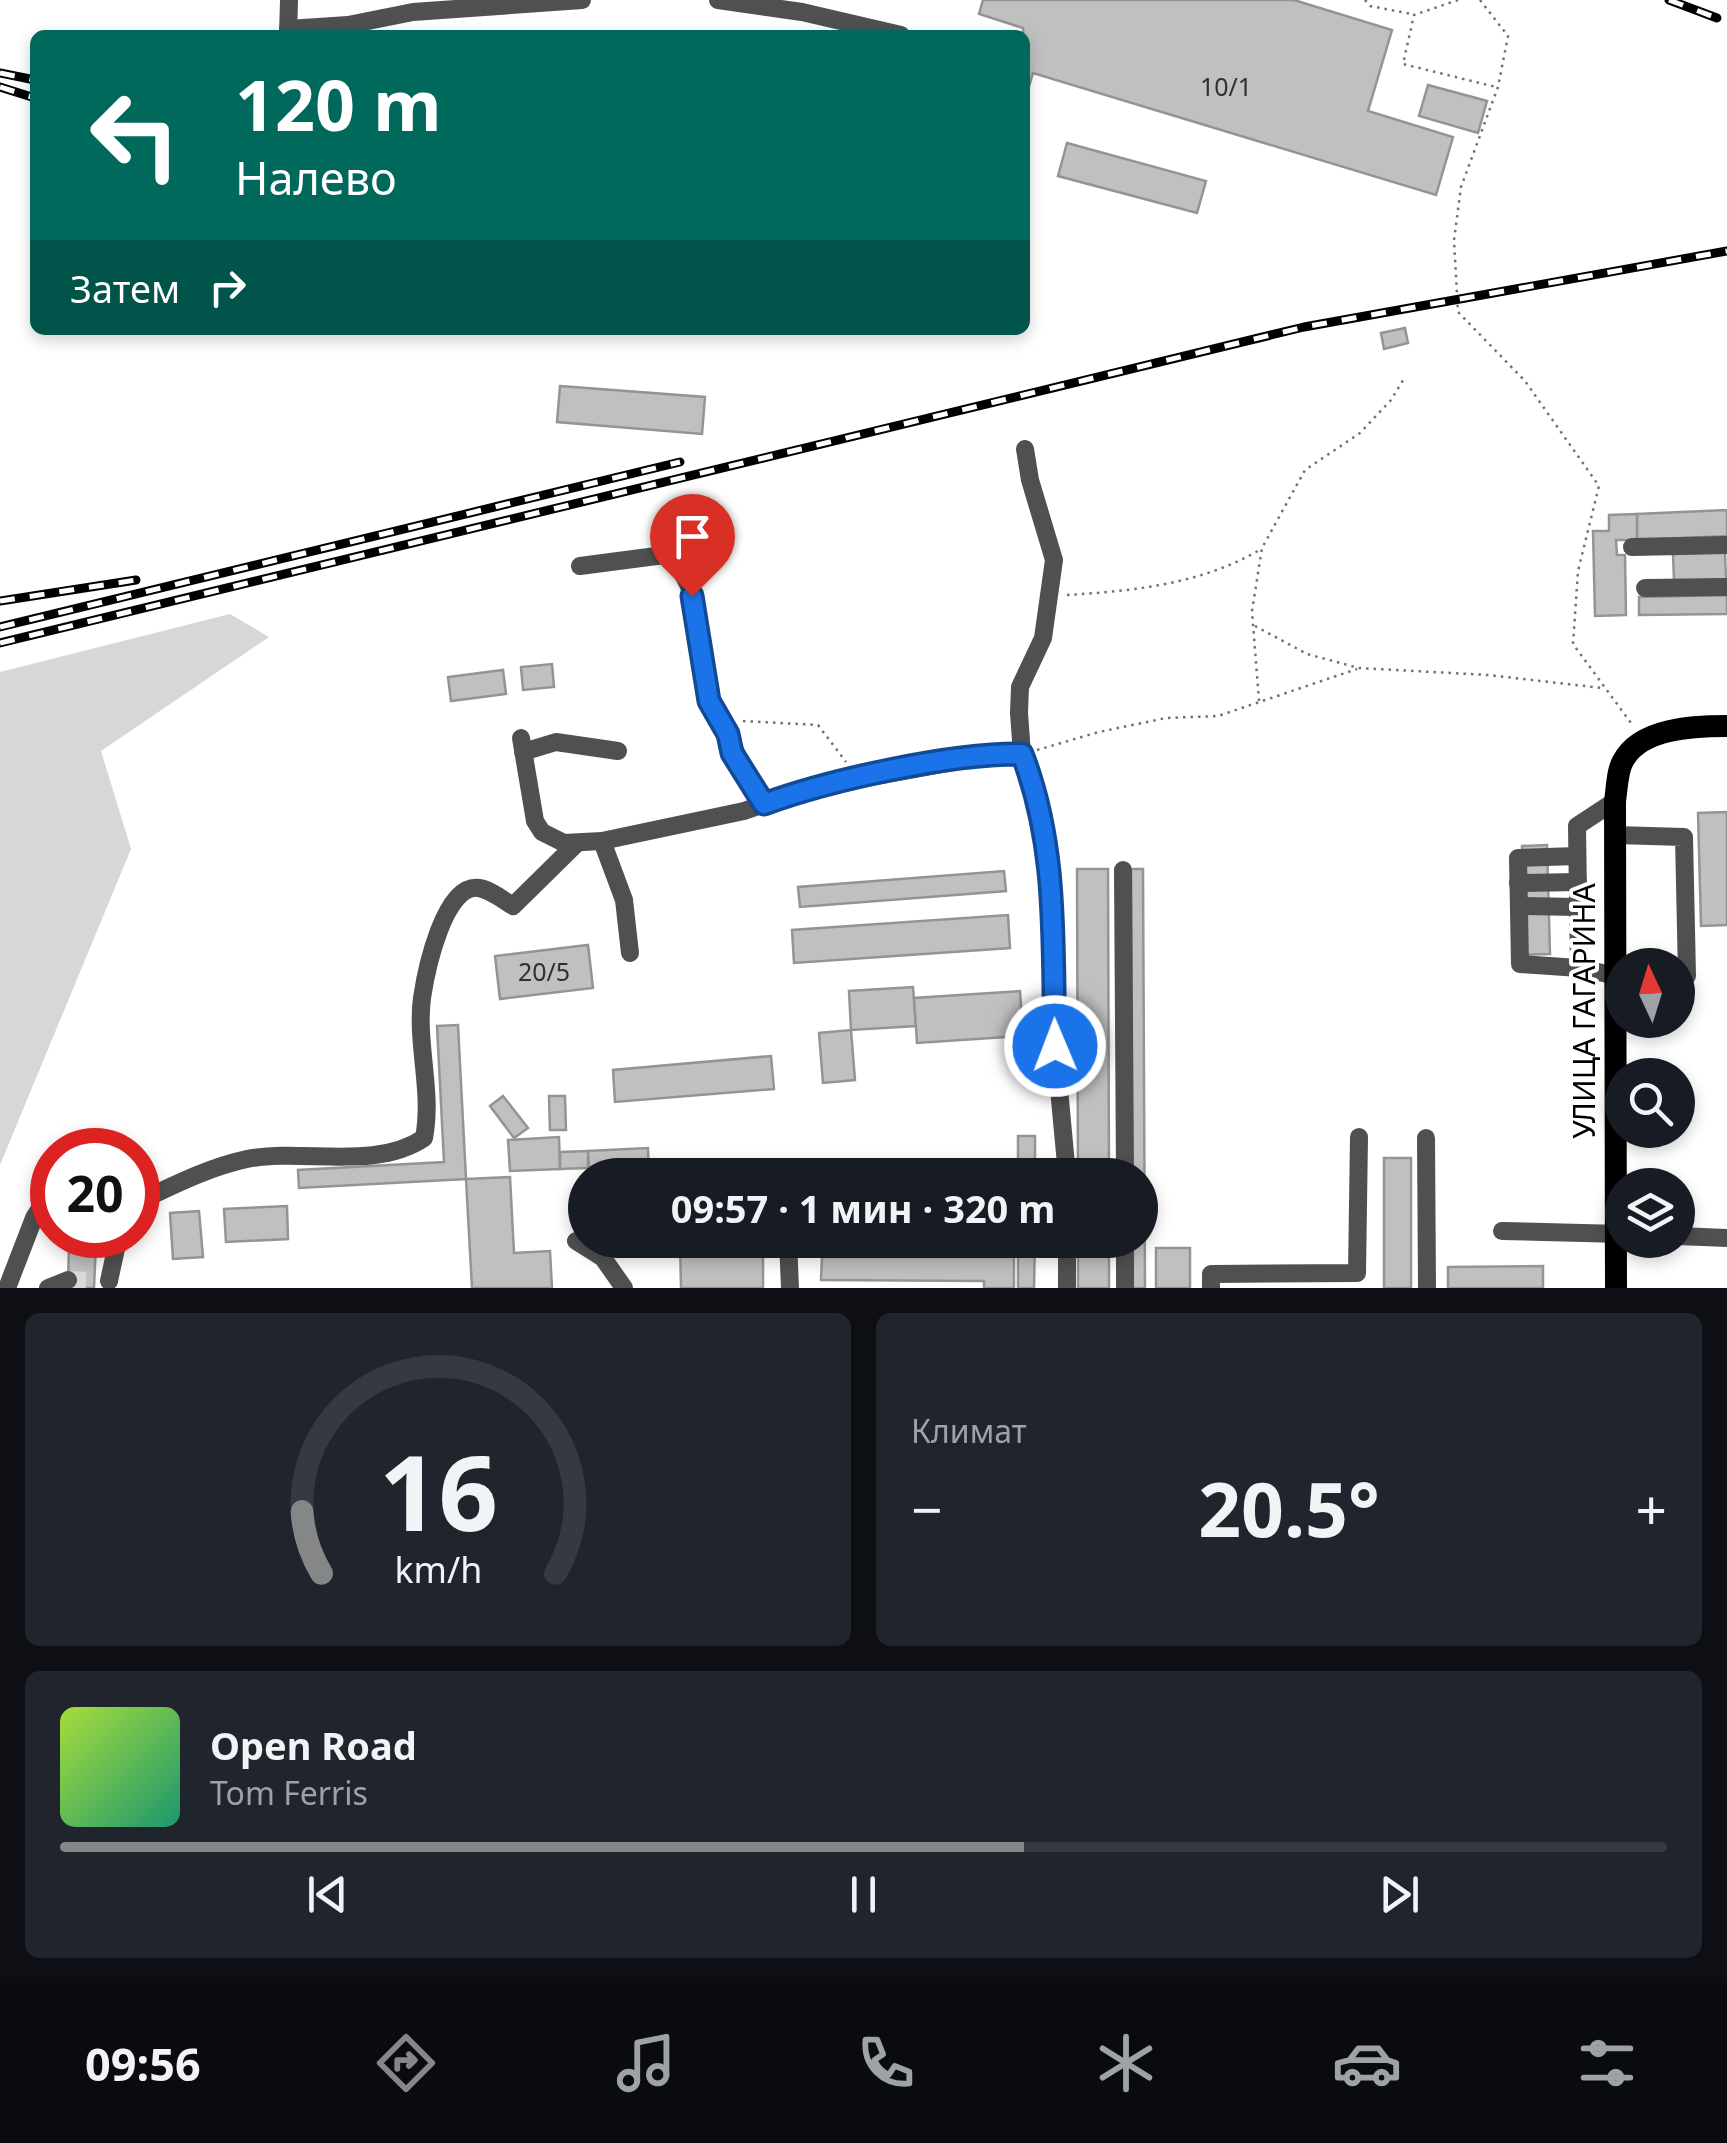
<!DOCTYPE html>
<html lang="ru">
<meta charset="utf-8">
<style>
body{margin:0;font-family:"Noto Sans",sans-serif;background:#20242c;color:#f1f3f6;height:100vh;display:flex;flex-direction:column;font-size:38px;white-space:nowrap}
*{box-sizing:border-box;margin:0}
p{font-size:32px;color:#9ea1a6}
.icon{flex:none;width:55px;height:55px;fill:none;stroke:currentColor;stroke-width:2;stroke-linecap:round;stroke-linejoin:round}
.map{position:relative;height:1288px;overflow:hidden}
.drawer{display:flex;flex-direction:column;gap:25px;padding:25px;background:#0d0f14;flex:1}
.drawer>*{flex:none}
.guide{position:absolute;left:30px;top:30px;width:1000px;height:305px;border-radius:15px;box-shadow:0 5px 15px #0003;background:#00695c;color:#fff;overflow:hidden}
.needle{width:65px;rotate:356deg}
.tools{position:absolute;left:1605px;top:948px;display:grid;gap:20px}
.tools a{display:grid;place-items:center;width:90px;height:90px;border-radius:50%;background:#171b24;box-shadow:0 5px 15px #0003;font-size:50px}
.speed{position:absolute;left:30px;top:1128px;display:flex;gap:20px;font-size:50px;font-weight:700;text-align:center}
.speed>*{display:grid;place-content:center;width:130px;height:130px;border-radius:50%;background:#171b24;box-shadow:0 5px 15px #0003;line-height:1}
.speed .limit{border:15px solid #d22;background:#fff;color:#111}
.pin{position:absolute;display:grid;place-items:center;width:85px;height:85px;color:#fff;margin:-102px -42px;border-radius:50% 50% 50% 0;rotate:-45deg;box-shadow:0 0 10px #0007}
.pin .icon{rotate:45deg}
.me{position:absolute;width:110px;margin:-55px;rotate:359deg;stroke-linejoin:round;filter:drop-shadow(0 0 8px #0008)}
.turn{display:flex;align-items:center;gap:35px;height:210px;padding:0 40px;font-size:45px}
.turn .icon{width:130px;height:130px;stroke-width:2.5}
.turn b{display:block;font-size:70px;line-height:85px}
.then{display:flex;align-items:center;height:95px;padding:0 40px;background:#0003;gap:20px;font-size:38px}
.big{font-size:75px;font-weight:700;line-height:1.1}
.drawer .widget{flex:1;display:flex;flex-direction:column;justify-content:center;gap:15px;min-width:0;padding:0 35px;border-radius:15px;background:#20242c}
.drawer .dial{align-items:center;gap:0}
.dial svg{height:260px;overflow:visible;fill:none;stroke:#363941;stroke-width:7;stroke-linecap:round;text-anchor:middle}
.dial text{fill:#f1f3f6;stroke:none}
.song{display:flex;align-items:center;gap:30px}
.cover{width:120px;height:120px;border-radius:15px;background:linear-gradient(135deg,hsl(80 70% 55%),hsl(160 70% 35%))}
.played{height:10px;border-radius:5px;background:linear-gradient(90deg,#858687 60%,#363941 60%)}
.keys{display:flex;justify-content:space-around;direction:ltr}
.heat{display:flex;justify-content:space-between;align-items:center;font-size:55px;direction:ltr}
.drawer .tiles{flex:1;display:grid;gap:25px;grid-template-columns:1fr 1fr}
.widget:last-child{grid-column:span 2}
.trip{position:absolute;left:568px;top:1158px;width:590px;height:100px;border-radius:50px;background:#171b24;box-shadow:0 5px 15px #0003;font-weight:700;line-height:100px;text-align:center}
.tabs{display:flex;height:160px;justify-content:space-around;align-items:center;background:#090b0e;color:#9ea1a6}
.tabs .icon{width:70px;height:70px}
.tabs .active{color:#858687}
.tabs b{font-size:45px;color:#f1f3f6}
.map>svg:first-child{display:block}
</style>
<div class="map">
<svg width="1727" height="1288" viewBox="0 0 1727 1288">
<rect width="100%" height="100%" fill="#fff"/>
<path fill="#d7d7d7" d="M230 614 269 637 101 751 131 849 0 1165V672Z"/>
<g fill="#c0c0c0" stroke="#949494" stroke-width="2.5">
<path d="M983 0H1294L1392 30 1368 111 1453 137 1436 195 1033 73 1025 100 1023 28 979 14Z"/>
<path d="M1428 85 1487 101 1478 133 1419 116Z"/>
<path d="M1067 143 1206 181 1197 213 1058 176Z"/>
<path d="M1405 328 1408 343 1384 349 1381 333Z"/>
<path d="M560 386 705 397 702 434 557 422Z"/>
<path d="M1727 510V536L1637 540V514Z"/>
<path d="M1637 514V540H1616L1617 555H1625L1626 615 1595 616 1593 531H1609V515Z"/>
<path d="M1725 552 1726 579 1674 581 1673 554Z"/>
<path d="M1727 595V614L1639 615V597Z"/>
<path d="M552 664 554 687 523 690 521 667Z"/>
<path d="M503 670 506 694 451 701 448 677Z"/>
<path d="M1727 812V925L1701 926 1698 813Z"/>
<path d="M1547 845 1550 954 1515 955 1525 928 1522 846Z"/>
<path d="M1077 869H1108L1109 1175H1078Z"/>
<path d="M1131 869H1143L1145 1288H1132V1240H1140V1175H1132Z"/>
<path d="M1004 871 1006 891 800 907 798 887Z"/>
<path d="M1008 915 1010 948 794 963 792 930Z"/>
<path d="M588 945 593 988 500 999 495 956Z"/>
<path d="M913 987 916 1026 851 1030 849 991Z"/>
<path d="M1020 991 1023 1036 917 1043 914 998Z"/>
<path d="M458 1025 466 1179 299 1188 298 1170 444 1162 437 1026Z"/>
<path d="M851 1030 855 1080 823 1083 819 1033Z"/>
<path d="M771 1056 774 1089 615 1102 613 1070Z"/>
<path d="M503 1096 528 1128 514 1138 490 1106Z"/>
<path d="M549 1096H565L566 1130H550Z"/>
<rect x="1018" y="1136" width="17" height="39"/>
<path d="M559 1137 560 1169 510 1171 508 1140Z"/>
<path d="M648 1148 649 1175H589L588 1151Z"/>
<path d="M588 1151V1168L560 1169V1152Z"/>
<rect x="1384" y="1158" width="27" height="130"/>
<rect x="717" y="1164" width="45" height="11"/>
<path d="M510 1177 514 1253 550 1251 552 1288H472L466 1179Z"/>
<path d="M287 1206 288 1239 226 1242 224 1209Z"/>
<path d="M199 1211 203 1257 173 1259 170 1213Z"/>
<path d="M69 1235H107V1244L69 1242Z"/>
<path d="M763 1240V1288H681L680 1242Z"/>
<path d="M1018 1240H1035L1034 1288H1018Z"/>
<rect x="1078" y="1240" width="31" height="48"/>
<path d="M69 1242 96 1243 94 1288H68Z"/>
<rect x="1156" y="1248" width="34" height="40"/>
<path d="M822 1257H1014V1288H984V1281L821 1280Z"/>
<path d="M1543 1266V1288H1448V1267Z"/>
</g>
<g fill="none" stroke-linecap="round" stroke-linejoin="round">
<path stroke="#d9d9d9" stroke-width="18" stroke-dasharray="18 9" stroke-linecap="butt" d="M68 1280 95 1281"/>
<g stroke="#727272" stroke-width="2.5" stroke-dasharray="2.5 5" stroke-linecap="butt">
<path d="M1365 0 1370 6 1412 14"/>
<path d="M1458 0 1414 15 1403 64 1496 87"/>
<path d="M1480 0 1508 36 1498 87 1461 187 1454 240 1458 312 1525 381 1599 486 1578 571 1573 644 1631 723"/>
<path d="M1067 595C1133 591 1203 584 1261 549"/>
<path d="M1255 626 1307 654 1359 668 1488 675 1602 688"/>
<path d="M1259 701 1252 611 1262 548 1305 470 1360 433 1391 400 1405 377"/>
<path d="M743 721 818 725 846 762"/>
<path d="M1037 750 1099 732 1166 718 1218 716 1357 669"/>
</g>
<g stroke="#505050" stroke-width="18">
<path d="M718 0 802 12 901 35"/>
<path d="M288 29 348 25 413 12 582 0"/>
<path d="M288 35 289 0"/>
<path d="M1025 449 1030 480 1054 560 1043 638 1020 687 1019 713 1022 754 1032 779 1051 865 1055 1046 1067 1175"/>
<path d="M1632 547 1727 545"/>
<path d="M580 566 664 555C707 582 697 657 709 701 713 714 724 722 729 735 739 761 747 780 764 804"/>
<path d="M1645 588 1727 587"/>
<path d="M521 738 535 821 542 832 564 843 602 841 744 811 795 793 861 779 996 754H1022"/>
<path d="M523 752 556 742 618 751"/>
<path d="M1615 801 1577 826 1579 968 1622 977"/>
<path d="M1615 835 1684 837 1687 976H1678"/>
<path d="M602 841 624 900 630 953"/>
<path d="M1577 856 1518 858 1520 964 1579 968"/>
<path d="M1123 870 1125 1175"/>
<path d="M1518 883 1578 882"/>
<path d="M1519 906 1578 907"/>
<path d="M1426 1138 1427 1288"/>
<path d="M138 1202C172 1186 209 1167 247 1159 303 1148 375 1171 424 1138 433 1091 416 1044 422 998 426 971 444 883 479 888 491 890 503 900 513 906L576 844"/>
<path d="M1502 1231 1622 1234"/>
<path d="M1678 1236 1727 1238"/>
<path d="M788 1240 790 1288"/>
<path d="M1125 1240V1288"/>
<path d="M576 1241 603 1258 624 1288"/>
<path d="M109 1281 119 1235"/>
<path d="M7 1288 34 1218 47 1197 52 1196"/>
<path d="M48 1288 68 1280"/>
<path d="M1067 1288V1240"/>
<path d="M1211 1288V1274L1357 1273 1359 1137"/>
</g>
<path stroke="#000" stroke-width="22" d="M1616 1288 1615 801C1617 789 1617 771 1623 761 1640 728 1694 726 1727 726"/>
<defs>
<g id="rail">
<path d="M1669 0 1717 18"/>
<path d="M0 73 35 80"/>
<path d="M0 87 35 98"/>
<path d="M0 601 136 580"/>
<path d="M0 627 680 462"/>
<path d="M0 643 1304 327 1727 251"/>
</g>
</defs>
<use href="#rail" stroke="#000" stroke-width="9"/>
<use href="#rail" stroke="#fff" stroke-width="5" stroke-dasharray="15" stroke-linecap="butt"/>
</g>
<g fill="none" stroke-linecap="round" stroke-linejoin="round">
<defs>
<path id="route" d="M692 596 709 701 728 734 732 753 764 804C830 780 951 753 1022 754 1059 849 1052 947 1055 1046"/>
</defs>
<use href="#route" stroke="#114b97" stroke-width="25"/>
<use href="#route" stroke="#1a73e8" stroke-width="18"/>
</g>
<g text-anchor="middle" stroke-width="8" stroke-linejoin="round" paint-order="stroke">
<g font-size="25" fill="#303030">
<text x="1226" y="96">10/1</text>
<text x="544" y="981">20/5</text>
</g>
<g font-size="30" fill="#000" stroke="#fff">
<text transform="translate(1585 1011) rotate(-90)" y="10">УЛИЦА ГАГАРИНА</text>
</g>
</g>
</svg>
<div class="tools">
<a><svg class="needle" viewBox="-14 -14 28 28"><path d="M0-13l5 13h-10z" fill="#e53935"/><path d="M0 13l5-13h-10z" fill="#9ea1a6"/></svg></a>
<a><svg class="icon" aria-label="search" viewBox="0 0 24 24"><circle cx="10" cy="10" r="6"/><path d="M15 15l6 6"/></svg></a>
<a><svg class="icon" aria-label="layers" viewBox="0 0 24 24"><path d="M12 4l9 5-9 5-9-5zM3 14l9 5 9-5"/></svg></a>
</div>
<div class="speed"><div class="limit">20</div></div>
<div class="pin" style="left:692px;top:596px;background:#d93025"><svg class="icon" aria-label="arrive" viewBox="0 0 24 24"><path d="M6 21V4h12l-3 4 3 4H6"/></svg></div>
<svg class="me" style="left:1055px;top:1046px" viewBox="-20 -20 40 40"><circle r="17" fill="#1a73e8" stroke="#fff" stroke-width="3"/><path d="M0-11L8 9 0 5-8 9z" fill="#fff"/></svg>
<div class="trip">09:57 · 1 мин · 320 m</div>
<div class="guide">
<div class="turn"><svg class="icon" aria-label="left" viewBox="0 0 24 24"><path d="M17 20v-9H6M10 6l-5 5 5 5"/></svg><div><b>120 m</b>Налево</div></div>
<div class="then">Затем<svg class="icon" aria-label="right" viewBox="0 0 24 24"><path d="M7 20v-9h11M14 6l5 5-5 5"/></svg></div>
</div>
</div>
<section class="drawer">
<div class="tiles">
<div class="widget dial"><svg viewBox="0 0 100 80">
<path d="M14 69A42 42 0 1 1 86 69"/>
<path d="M14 69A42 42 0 0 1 8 50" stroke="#858687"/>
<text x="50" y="56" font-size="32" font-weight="700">16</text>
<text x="50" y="72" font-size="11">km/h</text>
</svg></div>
<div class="widget"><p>Климат</p>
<div class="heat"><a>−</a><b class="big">20.5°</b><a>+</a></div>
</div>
<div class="widget">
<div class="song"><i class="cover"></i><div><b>Open Road</b><p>Tom Ferris</p></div></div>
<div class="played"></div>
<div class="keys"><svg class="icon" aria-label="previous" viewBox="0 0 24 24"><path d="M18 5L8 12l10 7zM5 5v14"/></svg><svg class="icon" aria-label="pause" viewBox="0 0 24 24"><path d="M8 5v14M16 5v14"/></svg><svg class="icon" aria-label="next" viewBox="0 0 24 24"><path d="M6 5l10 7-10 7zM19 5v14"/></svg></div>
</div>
</div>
</section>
<nav class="tabs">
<b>09:56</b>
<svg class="icon active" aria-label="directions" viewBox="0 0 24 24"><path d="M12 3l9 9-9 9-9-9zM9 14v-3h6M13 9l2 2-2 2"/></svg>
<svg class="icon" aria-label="music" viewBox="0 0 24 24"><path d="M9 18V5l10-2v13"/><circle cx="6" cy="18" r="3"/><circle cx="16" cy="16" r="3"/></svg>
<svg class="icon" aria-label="phone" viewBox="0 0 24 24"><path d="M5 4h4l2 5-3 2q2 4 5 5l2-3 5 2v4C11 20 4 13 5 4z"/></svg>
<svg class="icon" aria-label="climate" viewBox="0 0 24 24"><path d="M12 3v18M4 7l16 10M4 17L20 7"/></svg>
<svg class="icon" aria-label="car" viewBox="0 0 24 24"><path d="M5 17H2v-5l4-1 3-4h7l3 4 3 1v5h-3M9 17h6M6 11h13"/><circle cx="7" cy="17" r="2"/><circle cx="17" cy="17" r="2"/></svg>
<svg class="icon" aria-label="filters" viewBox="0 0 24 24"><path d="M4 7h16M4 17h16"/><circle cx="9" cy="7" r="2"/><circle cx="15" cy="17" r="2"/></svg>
</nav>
